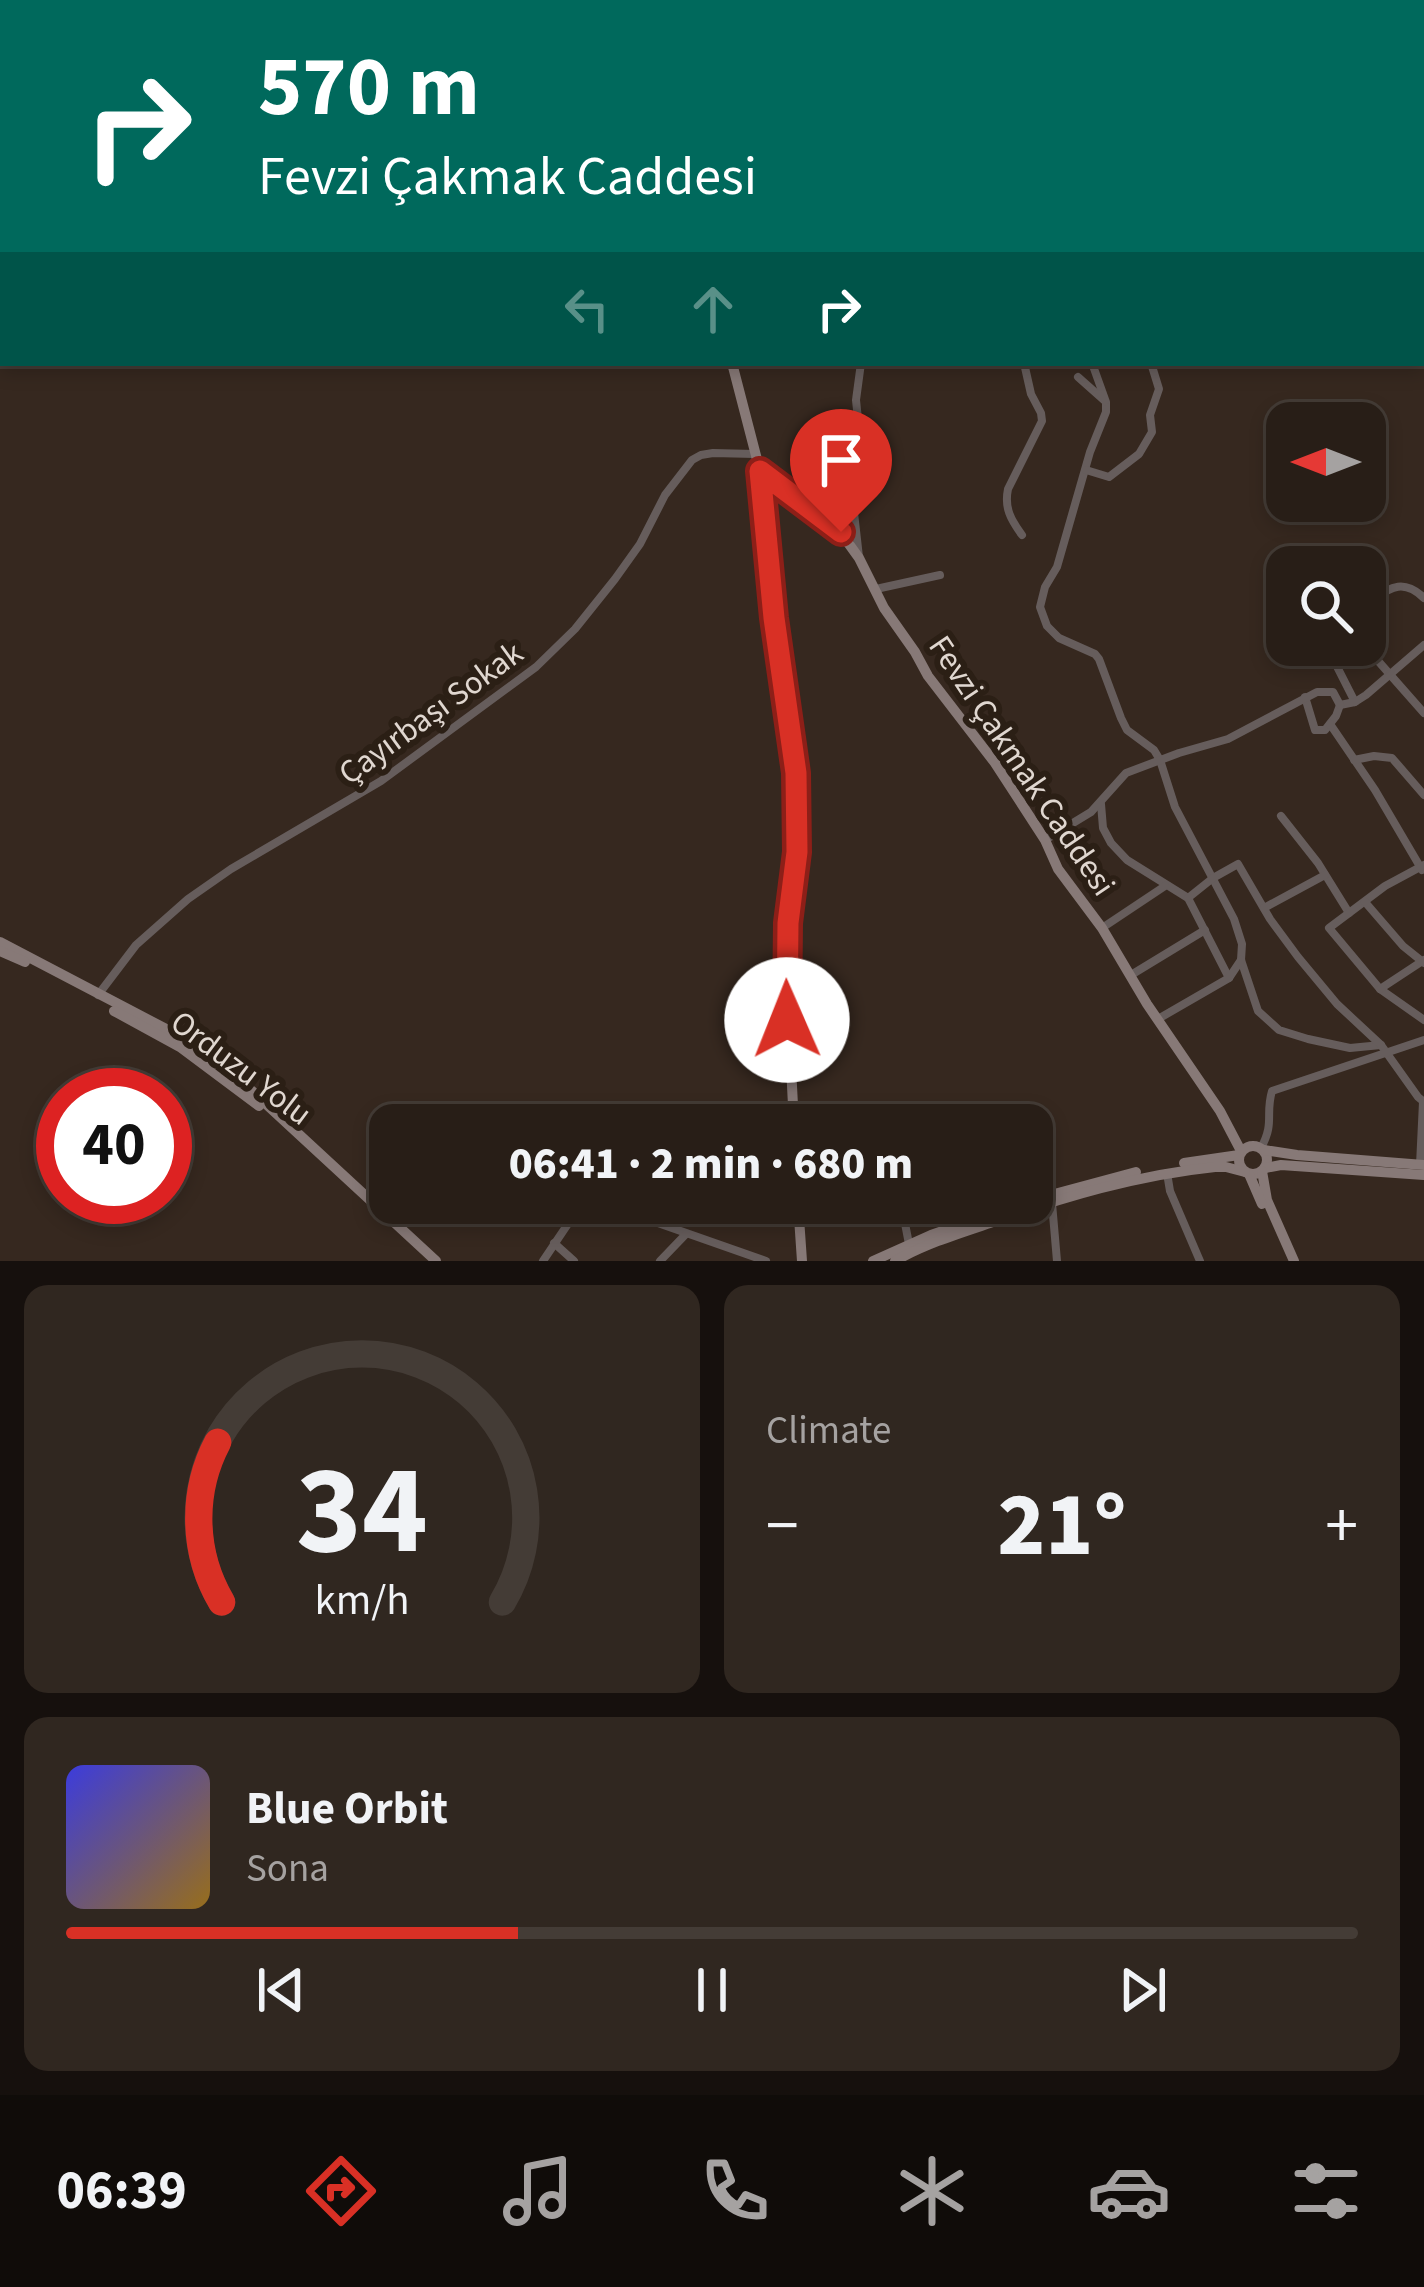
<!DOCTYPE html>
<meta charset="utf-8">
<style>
body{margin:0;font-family:"Source Sans 3",sans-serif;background:#302720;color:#f1f3f6;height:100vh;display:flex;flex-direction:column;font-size:45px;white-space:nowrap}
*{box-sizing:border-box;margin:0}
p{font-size:39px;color:#a5a2a1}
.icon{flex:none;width:66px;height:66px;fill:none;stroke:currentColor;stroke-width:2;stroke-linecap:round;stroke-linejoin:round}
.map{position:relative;height:1261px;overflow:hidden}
.drawer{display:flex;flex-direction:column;gap:24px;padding:24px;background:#16100d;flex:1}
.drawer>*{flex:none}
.hud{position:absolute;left:0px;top:0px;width:1425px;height:366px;box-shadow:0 6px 18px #0003,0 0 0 3px #443c36;background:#00695c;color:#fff;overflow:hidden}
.needle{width:78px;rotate:270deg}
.buttons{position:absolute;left:1266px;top:402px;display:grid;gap:24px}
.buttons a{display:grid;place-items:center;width:120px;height:120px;border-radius:24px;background:#281e17;box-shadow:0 6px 18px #0003,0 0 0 3px #443c36;font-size:60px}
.speed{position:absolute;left:36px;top:1068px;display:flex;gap:24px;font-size:60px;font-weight:700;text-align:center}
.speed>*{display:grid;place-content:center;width:156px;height:156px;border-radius:50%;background:#281e17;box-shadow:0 6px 18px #0003,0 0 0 3px #443c36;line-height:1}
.speed .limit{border:18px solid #d22;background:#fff;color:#111}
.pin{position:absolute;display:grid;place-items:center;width:102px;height:102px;color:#fff;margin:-123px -51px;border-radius:50% 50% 50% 0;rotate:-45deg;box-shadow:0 0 12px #0007}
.pin .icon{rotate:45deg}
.me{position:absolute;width:132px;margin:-66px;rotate:359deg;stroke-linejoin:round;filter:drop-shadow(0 0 9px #0008)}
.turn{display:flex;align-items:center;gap:42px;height:252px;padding:0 60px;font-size:54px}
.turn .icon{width:156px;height:156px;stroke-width:2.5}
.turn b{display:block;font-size:84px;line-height:102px}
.lanes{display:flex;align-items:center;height:114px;padding:0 60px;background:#0003;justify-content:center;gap:60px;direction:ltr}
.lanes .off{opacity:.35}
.big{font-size:90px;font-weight:800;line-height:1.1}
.drawer .card{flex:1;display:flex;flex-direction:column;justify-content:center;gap:18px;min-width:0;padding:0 42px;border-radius:24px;background:#302720}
.drawer .dial{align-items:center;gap:0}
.dial svg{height:312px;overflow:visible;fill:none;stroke:#443c36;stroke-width:7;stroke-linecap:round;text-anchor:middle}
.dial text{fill:#f1f3f6;stroke:none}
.song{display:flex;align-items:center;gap:36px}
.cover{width:144px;height:144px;border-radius:18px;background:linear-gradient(135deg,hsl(240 70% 55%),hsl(40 70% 35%))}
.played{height:12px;border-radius:6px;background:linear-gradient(90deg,#d93025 35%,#443c36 35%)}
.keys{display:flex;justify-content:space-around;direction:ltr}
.heat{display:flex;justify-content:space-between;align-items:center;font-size:66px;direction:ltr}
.drawer .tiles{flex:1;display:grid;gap:24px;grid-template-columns:1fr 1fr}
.card:last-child{grid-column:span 2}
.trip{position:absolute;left:369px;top:1104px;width:684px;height:120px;border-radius:24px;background:#281e17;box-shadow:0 6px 18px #0003,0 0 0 3px #443c36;font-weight:800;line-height:120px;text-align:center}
.tabs{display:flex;height:192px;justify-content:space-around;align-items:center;background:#100c09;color:#a5a2a1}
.tabs .icon{width:84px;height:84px}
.tabs .active{color:#d93025}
.tabs b{font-size:54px;color:#f1f3f6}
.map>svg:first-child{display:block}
</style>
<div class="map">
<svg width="1424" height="1261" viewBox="0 0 1424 1261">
<rect width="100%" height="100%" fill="#36281f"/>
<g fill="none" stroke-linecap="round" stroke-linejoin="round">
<g stroke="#665d5c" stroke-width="8">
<path d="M106 0 111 3"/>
<path d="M1104 0 1114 3"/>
<path d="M400 3 403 0"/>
<path d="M860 3V0"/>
<path d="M1075 3 1076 0"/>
<path d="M0 88 3 87"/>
<path d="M0 103 3 108"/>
<path d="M1092 363 1106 402V412L1090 452 1057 567 1045 587 1040 607 1047 626 1059 638 1095 654 1099 659 1121 718 1127 730 1154 750 1160 760 1175 807 1234 919 1242 944 1241 960 1258 1011 1279 1030 1308 1039 1350 1048 1381 1045"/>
<path d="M1078 377 1105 401"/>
<path d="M1086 470 1109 477 1139 454 1152 432 1150 415 1159 389 1151 363"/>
<path d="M1022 535C1011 520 1004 508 1008 489L1042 421 1041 413 1031 394 1024 363"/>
<path d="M859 557 853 504 859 429 856 400 861 363"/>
<path d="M876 589 940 575"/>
<path d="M1365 604C1388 590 1401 576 1424 598"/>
<path d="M1326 645 1355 702"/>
<path d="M1364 645 1424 713"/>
<path d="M1305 697 1315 730H1325L1336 716 1340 705"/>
<path d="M1340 705 1355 702 1366 695 1424 645"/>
<path d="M1330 724 1375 790 1422 870"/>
<path d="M1354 760 1374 756 1392 758 1424 795"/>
<path d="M1101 804 1103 828 1111 843 1127 860 1188 898 1229 978"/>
<path d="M1281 816 1318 863 1349 913"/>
<path d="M1045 840 1091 812 1126 773 1179 753 1228 739 1317 692H1333L1340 705"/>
<path d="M1424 865 1385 886 1329 928 1380 989 1424 1020"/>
<path d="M1188 898 1213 878 1238 864 1270 919 1298 957 1337 1004 1381 1045 1418 1097 1424 1102"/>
<path d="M1365 902 1403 946 1424 963"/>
<path d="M1264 908 1325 875"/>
<path d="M1102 928 1165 886"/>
<path d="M1131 975 1205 930"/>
<path d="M1380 989 1424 960"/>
<path d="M98 995 136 945 188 899 231 869 381 781 536 667 575 629 615 579 640 544 665 495 692 460 701 455 713 453 755 454"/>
<path d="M1158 1019 1229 978 1241 960"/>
<path d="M1261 1148C1275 1122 1265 1115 1272 1091L1424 1040"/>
<path d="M1420 1165 1423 1102"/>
<path d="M1167 1173 1170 1191 1200 1261"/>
<path d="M622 1203 655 1222 766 1261"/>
<path d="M901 1203 909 1244"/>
<path d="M1052 1203 1057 1261"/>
<path d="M554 1243 574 1261"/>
<path d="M543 1261 582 1203"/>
<path d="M660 1261 686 1234"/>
</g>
<g stroke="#877977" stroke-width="10">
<path d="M15 0V3"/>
<path d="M91 3 97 0"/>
<path d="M706 3V0"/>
<path d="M0 38 3 35"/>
<path d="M0 46 3 45"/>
<path d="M732 363 760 471 774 618 796 773 797 852 788 923 786 968 794 1125"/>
<path d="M760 471 841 533 859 558 884 608 915 652 928 676 995 763 1045 840 1058 869 1102 928 1147 1004 1220 1111 1241 1151"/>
<path d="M0 942 168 1030 206 1055 252 1091 436 1261"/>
<path d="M0 951 25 962"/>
<path d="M114 1011 180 1047 259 1106"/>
<circle cx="1253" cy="1160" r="14"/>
<path d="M1264 1150 1297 1155 1424 1165"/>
<path d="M1184 1163 1239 1155"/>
<path d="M1265 1168 1281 1165 1424 1175"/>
<path d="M1262 1171 1267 1200 1294 1261"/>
<path d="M1249 1174 1262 1204"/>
<path d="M1032 1200 1136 1172"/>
<path d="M798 1203 802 1261"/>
<path d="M873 1261 931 1235 1023 1203"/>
<path d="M895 1261C925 1244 957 1234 990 1223 1063 1197 1137 1175 1215 1167H1226L1245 1172"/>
</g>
</g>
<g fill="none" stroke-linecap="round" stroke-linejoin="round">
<defs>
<path id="route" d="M787 1020 788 923 797 852 796 773 774 618 760 471 841 532"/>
</defs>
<use href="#route" stroke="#8d1f18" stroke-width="30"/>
<use href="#route" stroke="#d93025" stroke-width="21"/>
</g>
<g text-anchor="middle" stroke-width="12" stroke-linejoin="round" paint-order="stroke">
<g font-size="33" fill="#e0d7d0" stroke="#2b1f15">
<text transform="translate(430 712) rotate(-36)" y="12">Çayırbaşı Sokak</text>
<text transform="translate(1023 765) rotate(56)" y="12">Fevzi Çakmak Caddesi</text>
<text transform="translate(242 1067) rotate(37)" y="12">Orduzu Yolu</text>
</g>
</g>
</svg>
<div class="buttons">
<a><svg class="needle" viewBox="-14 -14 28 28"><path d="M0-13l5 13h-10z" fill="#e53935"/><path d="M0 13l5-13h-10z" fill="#a5a2a1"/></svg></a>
<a><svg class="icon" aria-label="search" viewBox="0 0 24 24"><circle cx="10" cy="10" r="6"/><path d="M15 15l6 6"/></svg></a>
</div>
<div class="speed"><div class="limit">40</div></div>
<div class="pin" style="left:841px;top:532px;background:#d93025"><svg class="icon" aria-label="arrive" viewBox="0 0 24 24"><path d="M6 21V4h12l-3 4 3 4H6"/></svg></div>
<svg class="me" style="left:787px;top:1020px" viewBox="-20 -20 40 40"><circle r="19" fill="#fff"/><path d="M0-13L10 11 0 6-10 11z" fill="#d93025"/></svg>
<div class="trip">06:41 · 2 min · 680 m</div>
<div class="hud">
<div class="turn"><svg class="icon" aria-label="right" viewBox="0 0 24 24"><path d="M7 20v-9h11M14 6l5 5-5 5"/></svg><div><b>570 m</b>Fevzi Çakmak Caddesi</div></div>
<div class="lanes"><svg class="icon off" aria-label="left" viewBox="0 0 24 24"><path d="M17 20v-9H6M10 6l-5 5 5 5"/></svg><svg class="icon off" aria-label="ahead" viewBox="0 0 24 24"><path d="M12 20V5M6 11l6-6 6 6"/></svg><svg class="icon" aria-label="right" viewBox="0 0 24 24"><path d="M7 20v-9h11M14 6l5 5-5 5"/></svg></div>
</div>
</div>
<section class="drawer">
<div class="tiles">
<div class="card dial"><svg viewBox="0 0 100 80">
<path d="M14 69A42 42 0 1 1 86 69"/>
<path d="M14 69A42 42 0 0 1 13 28" stroke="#d93025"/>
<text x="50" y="56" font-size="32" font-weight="700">34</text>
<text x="50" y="72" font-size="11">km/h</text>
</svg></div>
<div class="card"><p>Climate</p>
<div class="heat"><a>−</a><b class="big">21°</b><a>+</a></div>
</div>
<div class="card">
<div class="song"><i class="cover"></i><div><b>Blue Orbit</b><p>Sona</p></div></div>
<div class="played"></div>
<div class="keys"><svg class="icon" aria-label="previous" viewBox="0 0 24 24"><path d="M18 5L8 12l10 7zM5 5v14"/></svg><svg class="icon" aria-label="pause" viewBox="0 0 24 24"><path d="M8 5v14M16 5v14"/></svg><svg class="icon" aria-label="next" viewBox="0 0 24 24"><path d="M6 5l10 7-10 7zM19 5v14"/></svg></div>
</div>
</div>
</section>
<nav class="tabs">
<b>06:39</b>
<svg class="icon active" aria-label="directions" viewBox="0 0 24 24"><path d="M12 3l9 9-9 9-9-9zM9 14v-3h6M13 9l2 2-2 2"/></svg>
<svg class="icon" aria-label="music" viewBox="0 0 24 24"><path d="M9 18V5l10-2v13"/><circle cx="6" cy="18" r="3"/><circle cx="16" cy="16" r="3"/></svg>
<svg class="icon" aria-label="phone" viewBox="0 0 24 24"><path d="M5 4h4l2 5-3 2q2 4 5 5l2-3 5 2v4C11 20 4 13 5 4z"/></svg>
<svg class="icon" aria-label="climate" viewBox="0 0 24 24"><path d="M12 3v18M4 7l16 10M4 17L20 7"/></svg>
<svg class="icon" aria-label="car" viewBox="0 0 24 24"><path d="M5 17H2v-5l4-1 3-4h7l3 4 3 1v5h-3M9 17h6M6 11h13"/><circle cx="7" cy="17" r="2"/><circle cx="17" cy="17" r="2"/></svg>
<svg class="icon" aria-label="filters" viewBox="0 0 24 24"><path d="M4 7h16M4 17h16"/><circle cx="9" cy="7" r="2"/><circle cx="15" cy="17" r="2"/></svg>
</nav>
